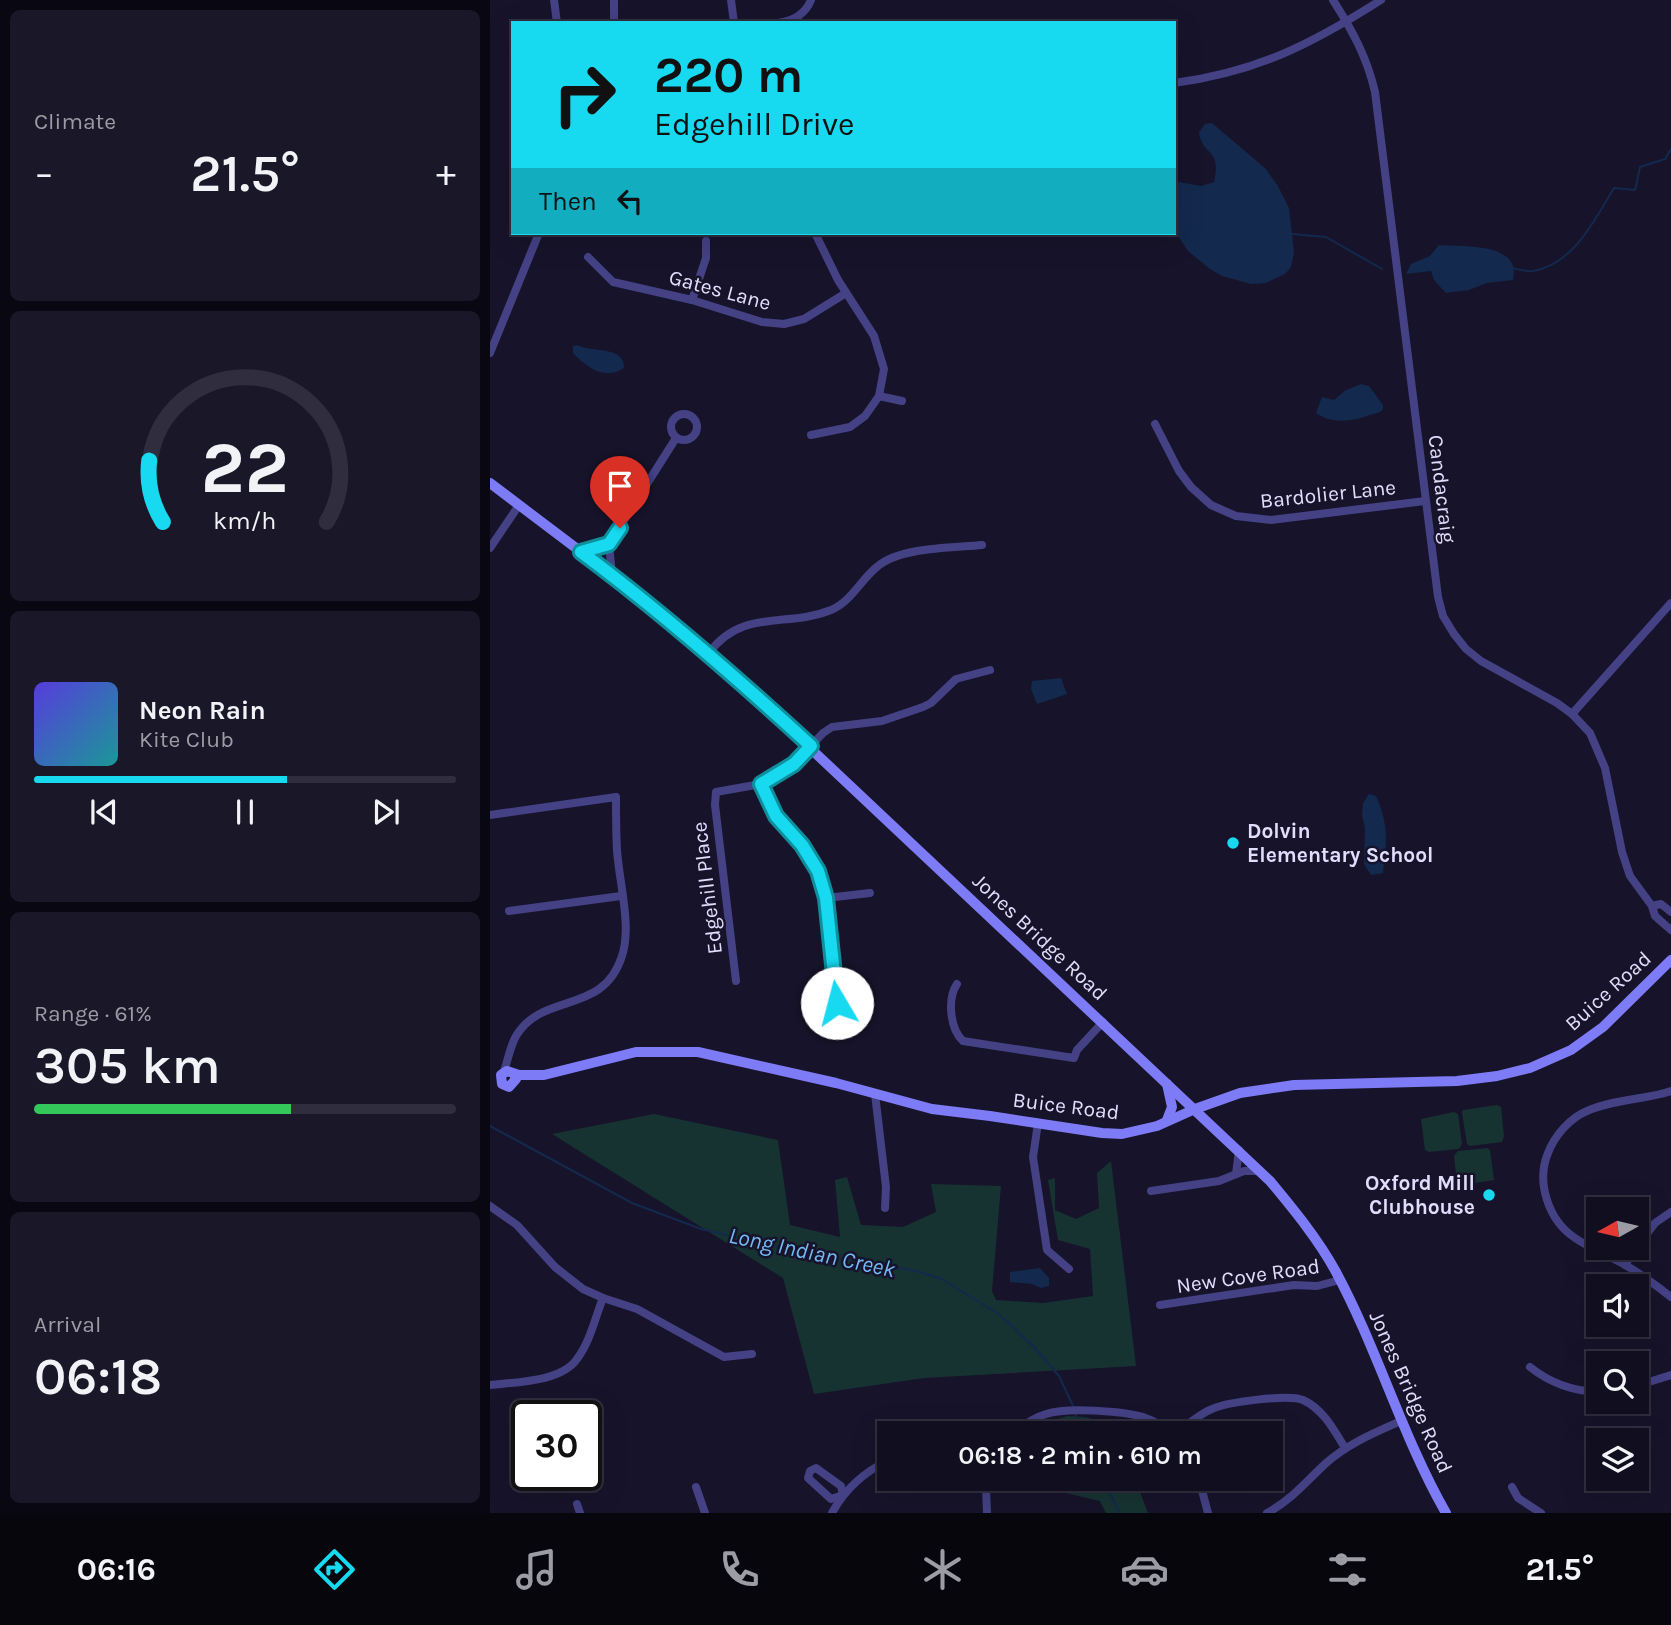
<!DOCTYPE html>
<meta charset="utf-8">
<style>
body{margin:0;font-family:Karla,sans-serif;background:#1a1729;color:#f1f3f6;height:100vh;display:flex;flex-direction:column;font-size:26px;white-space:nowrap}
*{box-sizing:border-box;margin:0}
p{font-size:23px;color:#9c9ca5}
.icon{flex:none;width:38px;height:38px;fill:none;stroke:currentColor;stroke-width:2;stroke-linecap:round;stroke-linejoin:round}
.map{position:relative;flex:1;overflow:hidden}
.sheet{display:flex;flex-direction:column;gap:10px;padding:10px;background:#090812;width:490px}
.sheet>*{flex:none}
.banner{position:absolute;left:21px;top:21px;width:665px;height:214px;border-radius:0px;box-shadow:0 7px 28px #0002,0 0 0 2px #302e3e;background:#17daf0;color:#111;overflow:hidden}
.needle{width:46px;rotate:262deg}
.tools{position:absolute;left:1096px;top:1197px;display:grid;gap:14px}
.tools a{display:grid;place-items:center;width:63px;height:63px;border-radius:0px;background:#110e20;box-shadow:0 7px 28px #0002,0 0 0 2px #302e3e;font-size:35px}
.speed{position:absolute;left:21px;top:1400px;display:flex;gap:14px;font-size:35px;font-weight:700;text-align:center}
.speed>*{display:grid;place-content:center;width:91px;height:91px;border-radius:50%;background:#110e20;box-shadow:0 7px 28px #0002,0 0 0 2px #302e3e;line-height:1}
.speed .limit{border:4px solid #111;border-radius:10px;background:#fff;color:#111}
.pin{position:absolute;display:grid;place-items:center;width:60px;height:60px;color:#fff;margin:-72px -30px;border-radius:50% 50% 50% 0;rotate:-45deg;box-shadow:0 0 7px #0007}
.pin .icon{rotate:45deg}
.me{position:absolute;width:77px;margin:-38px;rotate:352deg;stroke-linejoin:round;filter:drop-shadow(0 0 5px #0008)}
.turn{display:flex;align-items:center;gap:24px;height:147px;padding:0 28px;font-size:32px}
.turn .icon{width:91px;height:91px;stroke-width:2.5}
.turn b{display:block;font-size:49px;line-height:60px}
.then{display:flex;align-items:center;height:66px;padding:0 28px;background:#0003;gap:14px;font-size:26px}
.big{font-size:52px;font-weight:600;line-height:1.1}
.sheet .tile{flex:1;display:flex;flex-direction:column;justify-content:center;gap:10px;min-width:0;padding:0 24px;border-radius:10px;background:#1a1729}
.sheet .dial{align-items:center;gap:0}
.dial svg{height:182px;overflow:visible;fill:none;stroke:#302e3e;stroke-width:7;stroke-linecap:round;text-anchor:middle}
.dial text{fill:#f1f3f6;stroke:none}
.song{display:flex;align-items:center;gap:21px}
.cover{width:84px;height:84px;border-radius:10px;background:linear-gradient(135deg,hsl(250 70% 55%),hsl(180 70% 35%))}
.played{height:7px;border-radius:4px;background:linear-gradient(90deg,#17daf0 60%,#302e3e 60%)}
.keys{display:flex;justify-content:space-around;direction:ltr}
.heat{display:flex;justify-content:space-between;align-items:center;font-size:38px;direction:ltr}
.charge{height:10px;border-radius:5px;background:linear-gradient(90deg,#34c759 61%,#302e3e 0)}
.trip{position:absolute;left:387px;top:1421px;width:406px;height:70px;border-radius:0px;background:#110e20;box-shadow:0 7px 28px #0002,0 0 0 2px #302e3e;font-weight:600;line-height:70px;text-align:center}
.tabs{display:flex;height:112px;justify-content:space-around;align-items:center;background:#07060d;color:#9c9ca5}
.tabs .icon{width:49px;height:49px}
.tabs .selected{color:#17daf0}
.tabs b{font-size:32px;color:#f1f3f6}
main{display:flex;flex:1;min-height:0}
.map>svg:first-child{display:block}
</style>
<main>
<section class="sheet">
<div class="tile"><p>Climate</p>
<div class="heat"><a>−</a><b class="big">21.5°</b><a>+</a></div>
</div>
<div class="tile dial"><svg viewBox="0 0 100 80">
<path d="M14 69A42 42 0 1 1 86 69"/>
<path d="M14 69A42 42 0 0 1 8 42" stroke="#17daf0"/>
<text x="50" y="56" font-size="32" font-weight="700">22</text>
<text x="50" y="72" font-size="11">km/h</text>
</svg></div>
<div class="tile">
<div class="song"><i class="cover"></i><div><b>Neon Rain</b><p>Kite Club</p></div></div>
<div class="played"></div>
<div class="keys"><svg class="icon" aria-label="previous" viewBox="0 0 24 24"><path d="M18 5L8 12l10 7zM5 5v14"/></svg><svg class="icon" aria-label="pause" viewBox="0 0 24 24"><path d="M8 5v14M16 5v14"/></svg><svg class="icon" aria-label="next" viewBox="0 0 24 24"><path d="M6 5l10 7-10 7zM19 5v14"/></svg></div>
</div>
<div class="tile"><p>Range · 61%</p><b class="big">305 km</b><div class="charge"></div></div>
<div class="tile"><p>Arrival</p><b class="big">06:18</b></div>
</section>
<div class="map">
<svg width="1181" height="1513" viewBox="0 0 1181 1513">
<rect width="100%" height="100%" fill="#17132a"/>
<g fill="#163332">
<path d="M1007 1105 1011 1107 1014 1136 1012 1142 980 1146 977 1144 972 1113 973 1110Z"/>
<path d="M964 1112 968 1114 972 1144 969 1149 939 1152 935 1150 931 1119Z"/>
<path d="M164 1114 288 1140 300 1225 350 1237 345 1180 357 1177 371 1225 413 1227 446 1212 441 1184 511 1186 502 1291 506 1300 553 1303 603 1296 600 1249 568 1240 558 1180 565 1178V1210L586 1219 609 1208 607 1173 621 1161 646 1366 434 1378 324 1394 293 1278 62 1134Z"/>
<path d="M997 1148 1000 1150 1004 1180 971 1185 967 1183 964 1156 968 1151Z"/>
<path d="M577 1416C596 1417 611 1417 623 1433H533L550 1424Z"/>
<path d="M530 1479H645L658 1513H616L610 1501 537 1484Z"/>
</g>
<g fill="#13294d">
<path d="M722 123 775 168 788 186 799 208 804 252 801 267 795 274 776 283 761 284 732 276 720 269 698 251 684 230V181L711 186 724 182C732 147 712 157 709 132L715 124Z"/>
<path d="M949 245C973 247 1032 242 1023 280L997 283 979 290 956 293 944 280 941 271 916 274 921 264 940 256Z"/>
<path d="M87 345C101 353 135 345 134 368 115 381 96 367 83 353V346Z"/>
<path d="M871 384 879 386 893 405V409L890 412C868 419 847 427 826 413L832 397 844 400 856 390Z"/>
<path d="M571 678 577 694 547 704 541 689 542 681Z"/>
<path d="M879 794 886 796C899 826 897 840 893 873L881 875 874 864 875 828 872 815 873 803Z"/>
<path d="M550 1268 559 1278V1286L551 1288 542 1284 520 1282V1272Z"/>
</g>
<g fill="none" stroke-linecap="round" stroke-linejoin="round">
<g stroke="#13294d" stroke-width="2">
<path d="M802 234 836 237 892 269"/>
<path d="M1021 268C1028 269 1036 272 1043 271 1084 264 1105 219 1124 188L1145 190 1150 167 1175 159 1181 149"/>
<path d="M0 1126 142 1203 211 1229 293 1248 426 1271 452 1279 510 1315 544 1347 569 1376 584 1408"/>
<path d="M585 1413 591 1433"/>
<path d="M612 1479 630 1513"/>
</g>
<g stroke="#444185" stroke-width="8">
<path d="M64 0 67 23"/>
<path d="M241 0 244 23"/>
<path d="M843 0C862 30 877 57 885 92L948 597 953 616 964 634 976 649 991 661 1067 703 1082 714 1100 733 1115 768 1132 852 1140 876 1162 906 1165 916 1181 930"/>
<path d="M124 23V0"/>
<path d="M288 23C303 21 315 15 321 0"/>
<path d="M684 83C767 72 822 44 891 0"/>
<path d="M98 257 123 282 202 300 272 322 294 324 314 319 356 293"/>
<path d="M202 300 216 258V241"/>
<path d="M0 353 49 233"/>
<path d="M389 396 412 401"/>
<circle cx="194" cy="427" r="13"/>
<path d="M665 424 689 471 701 487 721 505 746 516 781 520 935 501"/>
<path d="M321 435 360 427 375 416 389 396 394 369 384 336 348 280 325 233"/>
<path d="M119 544 186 438"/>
<path d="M0 548 29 505"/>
<path d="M91 552 119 544 122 575"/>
<path d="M219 653C252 608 297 628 341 610 362 601 371 579 388 566 411 547 462 548 492 545"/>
<path d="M1082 714 1181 603"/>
<path d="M271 784 286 816 312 845 328 871 336 898 345 996 352 1010"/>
<path d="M0 815 126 797C126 815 126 832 127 850 129 882 142 926 132 956 113 1016 53 991 26 1036 20 1047 18 1060 14 1071"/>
<path d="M336 898 380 893"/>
<path d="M1162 906 1171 904 1181 912"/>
<path d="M19 911 131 896"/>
<path d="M246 981 225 805 226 792 271 784 304 764 333 733 342 727 392 721 433 707 441 703 466 679 500 670"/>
<path d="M467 984C457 999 460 1029 473 1041L584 1058 587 1050 613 1022"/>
<path d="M1181 1091C1154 1100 1124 1099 1097 1111 1080 1118 1065 1135 1058 1153 1046 1182 1058 1220 1085 1238 1101 1249 1120 1256 1137 1266 1152 1275 1167 1286 1181 1297"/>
<path d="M385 1094 396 1187 395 1208"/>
<path d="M548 1123 543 1157 557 1250 579 1269"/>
<path d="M746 1174 749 1150"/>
<path d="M661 1191 729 1181 754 1171H770"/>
<path d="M0 1206 27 1225 65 1267 93 1289 113 1298 147 1309 234 1357 262 1354"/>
<path d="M1146 1248 1165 1223 1181 1212"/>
<path d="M1135 1265 1146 1248"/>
<path d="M670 1305 804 1285 827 1286 850 1280"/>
<path d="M1040 1367C1060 1383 1082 1391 1108 1392"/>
<path d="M0 1385C26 1382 71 1382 87 1359 100 1342 105 1318 113 1298"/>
<path d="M1146 1386 1181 1375"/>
<path d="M523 1433C533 1425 543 1418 556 1414 577 1407 632 1411 653 1417 664 1421 673 1426 682 1433"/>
<path d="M686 1433C698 1425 709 1414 722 1409 737 1402 798 1394 813 1400 833 1409 844 1430 855 1448"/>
<path d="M326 1468 351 1486 353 1495 341 1499 318 1478 320 1471Z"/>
<path d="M709 1479 718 1513"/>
<path d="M206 1487 215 1513"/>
<path d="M1022 1487 1028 1498 1051 1513"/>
<path d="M87 1504 90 1513"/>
<path d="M342 1513C355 1489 374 1472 399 1460"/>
<path d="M497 1513 496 1487 497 1479"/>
<path d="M777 1513C801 1500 816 1482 835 1464 857 1444 884 1433 911 1421"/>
</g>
<g stroke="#7e7bf6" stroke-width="10">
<path d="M0 483 160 604 219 653 780 1181C804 1210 828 1239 846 1272 888 1350 912 1436 956 1513"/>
<path d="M24 1074 26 1079 19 1087 12 1084 11 1075 17 1071 29 1075H54L146 1052H208L346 1083 442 1109 500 1116 612 1133 632 1134 667 1126 705 1109 750 1093 804 1085 967 1081 1007 1076 1040 1068 1081 1050 1113 1027 1181 960"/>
<path d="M677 1084 682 1107 677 1120"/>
</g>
</g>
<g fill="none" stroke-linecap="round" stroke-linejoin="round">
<defs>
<path id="route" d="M130 528 119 544 91 552C172 612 247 678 321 746L304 764 271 784 286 816 312 845 328 871 336 898 347 1003"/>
</defs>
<use href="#route" stroke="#0f8e9c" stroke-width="18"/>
<use href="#route" stroke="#17daf0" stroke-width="12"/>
</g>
<g fill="#17daf0" stroke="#17132a" stroke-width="2.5">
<circle cx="743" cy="843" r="7"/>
<circle cx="999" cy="1195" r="7"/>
</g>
<g text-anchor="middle" stroke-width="5" stroke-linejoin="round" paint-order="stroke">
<g font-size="21" fill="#e1ddfd" stroke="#17132a">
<text transform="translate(230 290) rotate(15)" y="7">Gates Lane</text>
<text transform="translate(952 489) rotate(83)" y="7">Candacraig</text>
<text transform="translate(838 494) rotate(-6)" y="7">Bardolier Lane</text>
<text transform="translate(217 888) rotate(-97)" y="7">Edgehill Place</text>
<text transform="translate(550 937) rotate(43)" y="7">Jones Bridge Road</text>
<text transform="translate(1118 991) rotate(-42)" y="7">Buice Road</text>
<text transform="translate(576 1106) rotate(7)" y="7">Buice Road</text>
<text transform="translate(758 1276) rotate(-8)" y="7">New Cove Road</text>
<text transform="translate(921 1392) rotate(66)" y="7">Jones Bridge Road</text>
</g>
<g font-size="21" font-weight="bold" fill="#e1ddfd" stroke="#17132a" text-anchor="start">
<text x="757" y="838">Dolvin<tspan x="757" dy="24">Elementary School</tspan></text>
<text x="985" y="1190" text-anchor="end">Oxford Mill<tspan x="985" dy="24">Clubhouse</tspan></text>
</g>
<g font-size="23" font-style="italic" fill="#72b9f6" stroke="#17132a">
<text transform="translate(322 1252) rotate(12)" y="8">Long Indian Creek</text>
</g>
</g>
</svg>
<div class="tools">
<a><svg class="needle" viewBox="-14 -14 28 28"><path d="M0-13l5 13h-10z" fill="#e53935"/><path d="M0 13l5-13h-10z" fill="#9c9ca5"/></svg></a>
<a><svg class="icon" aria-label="sound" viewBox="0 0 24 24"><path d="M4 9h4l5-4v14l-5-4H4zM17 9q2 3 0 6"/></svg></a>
<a><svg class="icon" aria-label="search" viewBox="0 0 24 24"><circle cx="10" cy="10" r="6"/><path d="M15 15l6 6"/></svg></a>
<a><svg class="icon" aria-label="layers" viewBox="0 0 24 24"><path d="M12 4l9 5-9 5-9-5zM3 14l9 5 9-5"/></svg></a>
</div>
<div class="speed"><div class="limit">30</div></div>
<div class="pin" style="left:130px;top:528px;background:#d93025"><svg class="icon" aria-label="arrive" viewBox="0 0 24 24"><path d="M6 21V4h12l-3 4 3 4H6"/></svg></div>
<svg class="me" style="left:347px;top:1003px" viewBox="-20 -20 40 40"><circle r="19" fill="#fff"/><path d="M0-13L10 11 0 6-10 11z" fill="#17daf0"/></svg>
<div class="trip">06:18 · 2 min · 610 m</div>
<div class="banner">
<div class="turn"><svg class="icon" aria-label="right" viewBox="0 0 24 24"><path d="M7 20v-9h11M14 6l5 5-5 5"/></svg><div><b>220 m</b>Edgehill Drive</div></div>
<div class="then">Then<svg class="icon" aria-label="left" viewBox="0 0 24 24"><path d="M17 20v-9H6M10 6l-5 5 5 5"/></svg></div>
</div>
</div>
</main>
<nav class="tabs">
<b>06:16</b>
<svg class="icon selected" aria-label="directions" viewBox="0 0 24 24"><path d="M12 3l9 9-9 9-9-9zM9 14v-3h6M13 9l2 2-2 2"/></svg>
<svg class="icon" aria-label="music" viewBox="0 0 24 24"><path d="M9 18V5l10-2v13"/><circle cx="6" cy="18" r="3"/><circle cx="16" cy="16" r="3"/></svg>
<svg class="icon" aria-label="phone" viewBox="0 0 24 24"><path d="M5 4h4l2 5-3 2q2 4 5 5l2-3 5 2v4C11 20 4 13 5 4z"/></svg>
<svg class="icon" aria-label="climate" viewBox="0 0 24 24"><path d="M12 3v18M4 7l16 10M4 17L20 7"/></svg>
<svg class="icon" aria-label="car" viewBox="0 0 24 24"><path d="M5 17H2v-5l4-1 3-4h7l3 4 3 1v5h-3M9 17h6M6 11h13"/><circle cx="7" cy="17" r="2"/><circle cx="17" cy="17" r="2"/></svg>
<svg class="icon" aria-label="filters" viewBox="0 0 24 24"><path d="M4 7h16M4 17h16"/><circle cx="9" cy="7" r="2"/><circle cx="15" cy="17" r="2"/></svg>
<b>21.5°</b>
</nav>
